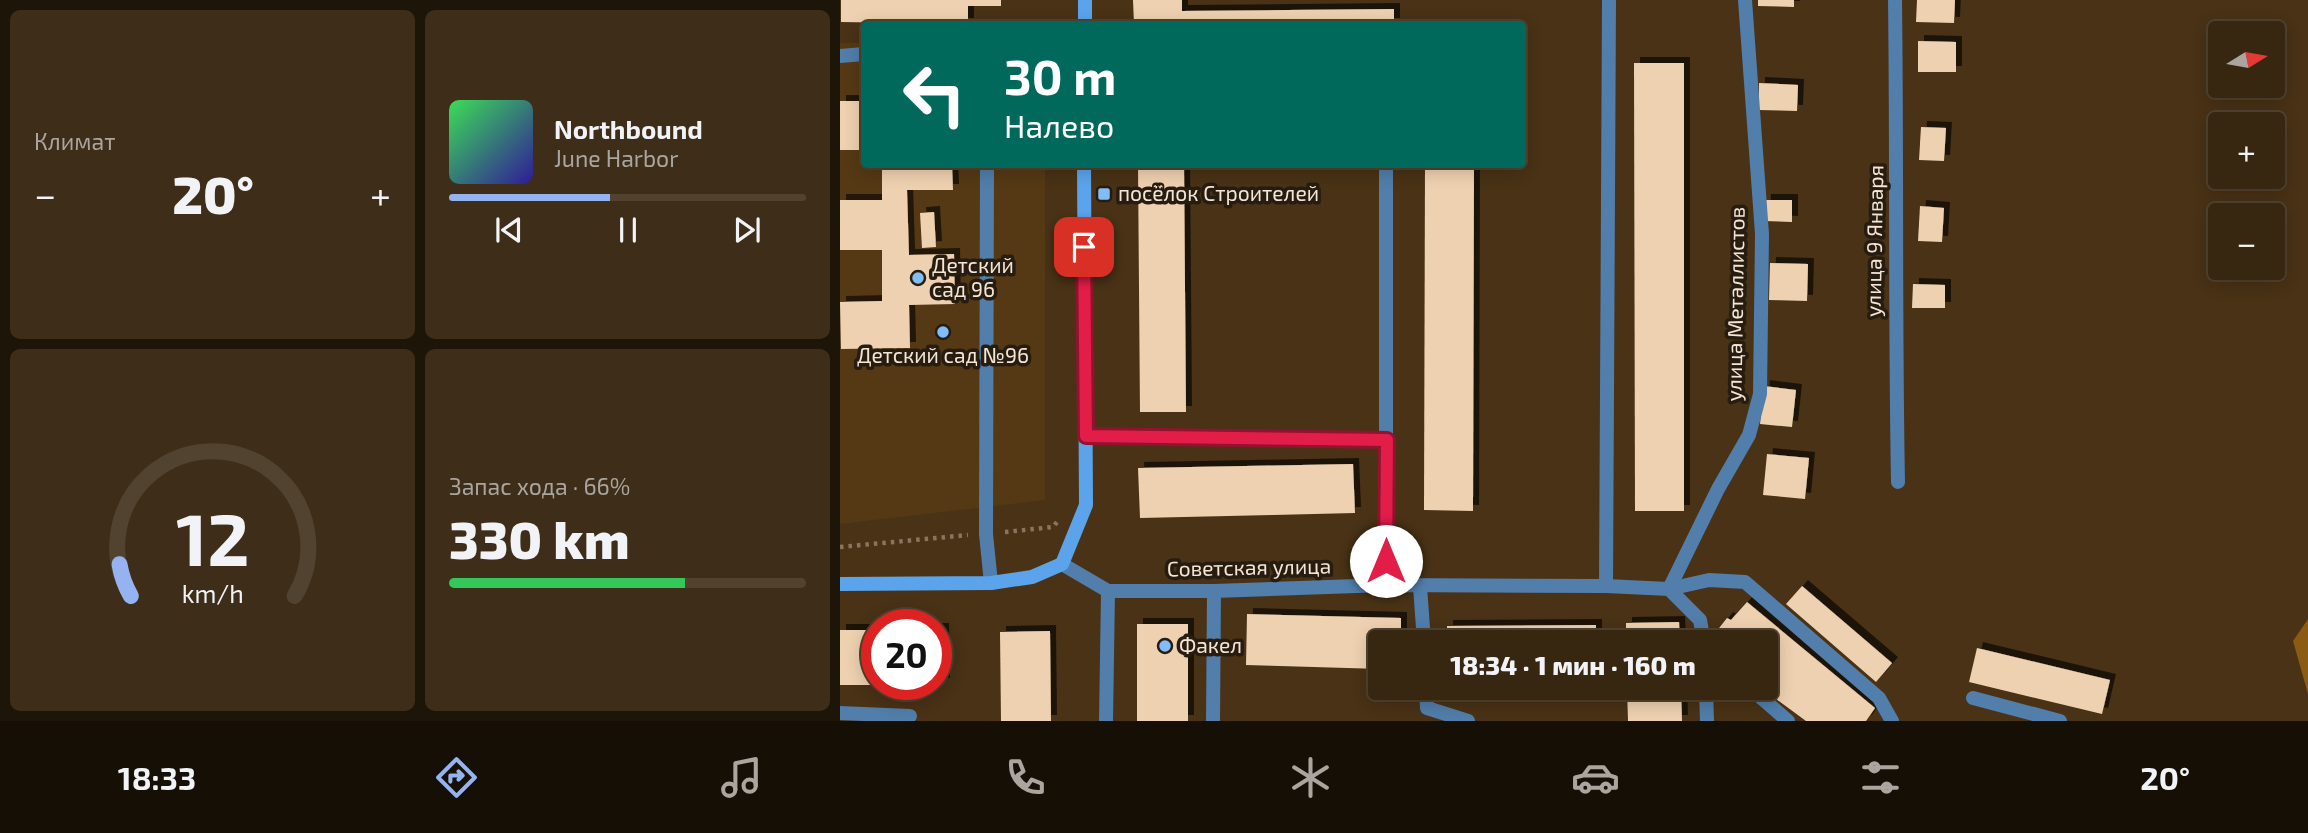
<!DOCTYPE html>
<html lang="ru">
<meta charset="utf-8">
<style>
body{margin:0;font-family:"Exo 2",sans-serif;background:#3e2e19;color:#f1f3f6;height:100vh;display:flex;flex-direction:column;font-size:26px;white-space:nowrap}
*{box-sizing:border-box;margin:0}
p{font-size:23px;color:#aaa59f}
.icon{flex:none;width:38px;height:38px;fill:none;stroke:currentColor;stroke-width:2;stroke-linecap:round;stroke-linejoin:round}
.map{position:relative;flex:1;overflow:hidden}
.drawer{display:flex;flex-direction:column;gap:10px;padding:10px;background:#1e1509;width:840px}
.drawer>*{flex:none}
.hud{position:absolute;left:21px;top:21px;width:665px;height:147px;border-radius:7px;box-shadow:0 4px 18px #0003,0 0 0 2px #514330;background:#00695c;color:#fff;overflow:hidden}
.needle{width:46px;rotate:79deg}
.tools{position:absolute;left:1368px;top:21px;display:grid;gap:14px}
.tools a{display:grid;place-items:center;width:77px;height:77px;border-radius:7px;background:#372610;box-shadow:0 4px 18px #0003,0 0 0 2px #514330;font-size:35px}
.speed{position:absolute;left:21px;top:609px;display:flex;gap:14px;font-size:35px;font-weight:700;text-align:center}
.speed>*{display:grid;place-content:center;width:91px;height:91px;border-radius:50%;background:#372610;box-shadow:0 4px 18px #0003,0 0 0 2px #514330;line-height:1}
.speed .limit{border:10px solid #d22;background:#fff;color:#111}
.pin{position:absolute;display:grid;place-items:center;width:60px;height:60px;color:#fff;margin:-30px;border-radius:14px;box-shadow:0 4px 10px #0006}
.me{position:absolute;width:77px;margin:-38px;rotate:0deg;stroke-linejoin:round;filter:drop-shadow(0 0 5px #0008)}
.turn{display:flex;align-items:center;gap:24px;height:147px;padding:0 28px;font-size:32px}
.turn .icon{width:91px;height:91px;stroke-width:2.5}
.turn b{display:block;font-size:49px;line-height:60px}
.big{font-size:52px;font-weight:800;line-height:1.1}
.drawer .card{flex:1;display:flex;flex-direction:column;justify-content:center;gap:10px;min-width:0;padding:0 24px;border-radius:10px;background:#3e2e19}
.drawer .dial{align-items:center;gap:0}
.dial svg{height:182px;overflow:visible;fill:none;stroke:#514330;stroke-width:7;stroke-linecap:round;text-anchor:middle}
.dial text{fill:#f1f3f6;stroke:none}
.song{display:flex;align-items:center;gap:21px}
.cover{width:84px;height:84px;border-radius:10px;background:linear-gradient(135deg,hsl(130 70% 55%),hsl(250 70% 35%))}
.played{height:7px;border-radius:4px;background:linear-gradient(90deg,#95b2f1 45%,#514330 45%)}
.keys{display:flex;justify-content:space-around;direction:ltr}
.heat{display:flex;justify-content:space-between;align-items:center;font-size:38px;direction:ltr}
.charge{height:10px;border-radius:5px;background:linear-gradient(90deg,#34c759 66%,#514330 0)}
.drawer .tiles{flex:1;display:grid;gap:10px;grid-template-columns:repeat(2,1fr)}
.trip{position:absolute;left:528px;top:630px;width:410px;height:70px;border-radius:7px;background:#372610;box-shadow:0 4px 18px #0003,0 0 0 2px #514330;font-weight:800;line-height:70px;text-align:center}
.menu{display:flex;height:112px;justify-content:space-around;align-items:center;background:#160f06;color:#aaa59f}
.menu .icon{width:49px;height:49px}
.menu .selected{color:#95b2f1}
.menu b{font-size:32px;color:#f1f3f6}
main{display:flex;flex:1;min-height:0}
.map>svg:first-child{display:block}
</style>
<main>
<section class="drawer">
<div class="tiles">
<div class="card"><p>Климат</p>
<div class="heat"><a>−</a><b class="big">20°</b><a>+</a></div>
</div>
<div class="card">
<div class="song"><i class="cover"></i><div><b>Northbound</b><p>June Harbor</p></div></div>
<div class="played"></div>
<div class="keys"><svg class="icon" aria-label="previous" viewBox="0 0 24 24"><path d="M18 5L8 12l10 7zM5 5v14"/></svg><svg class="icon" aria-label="pause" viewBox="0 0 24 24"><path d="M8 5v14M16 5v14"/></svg><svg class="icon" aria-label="next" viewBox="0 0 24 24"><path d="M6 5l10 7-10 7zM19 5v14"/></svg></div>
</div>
<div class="card dial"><svg viewBox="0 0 100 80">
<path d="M14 69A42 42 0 1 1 86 69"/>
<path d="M14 69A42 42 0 0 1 9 55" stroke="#95b2f1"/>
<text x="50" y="56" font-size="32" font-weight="700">12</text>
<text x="50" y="72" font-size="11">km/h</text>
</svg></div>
<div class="card"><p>Запас хода · 66%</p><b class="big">330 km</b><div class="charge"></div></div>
</div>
</section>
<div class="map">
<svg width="1468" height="721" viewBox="0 0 1468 721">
<defs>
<filter id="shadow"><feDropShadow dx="6" dy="-6" stdDeviation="0" flood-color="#0009"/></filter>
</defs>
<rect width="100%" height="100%" fill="#493216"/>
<path fill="#553915" d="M0 43H24V164L205 165V500L0 524Z"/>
<path fill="#8b5a13" d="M1468 619V694L1453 641Z"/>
<g fill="#eed1b0" filter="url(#shadow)">
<path d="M1 0H161V6H128V24L1 22Z"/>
<path d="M293 0H342V11L554 9V24H294Z"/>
<path d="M918 0H954V7L918 6Z"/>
<path d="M1077 0H1115L1114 23 1076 22Z"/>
<path d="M1078 41 1116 42V72H1078Z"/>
<path d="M794 63H844V511H795Z"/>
<path d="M919 83 958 85 957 111 919 110Z"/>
<rect x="0" y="101" width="24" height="49"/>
<path d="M1081 127 1106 128 1104 161 1079 160Z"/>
<path d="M42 164H112L113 190H67L69 255 114 254 115 304 69 305 70 348 1 349 0 302 42 301V250H0V200H42Z"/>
<path d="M298 164H344L346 412H300Z"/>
<path d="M585 164H634L633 511 584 510Z"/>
<path d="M925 200H952V222L924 221Z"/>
<path d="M1080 206 1104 208 1102 242 1078 241Z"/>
<path d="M94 212 96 247 82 248 80 213Z"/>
<path d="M930 263 968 264 967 301 929 300Z"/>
<path d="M1073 284 1105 285V308H1072Z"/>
<path d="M924 386 956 390 952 427 920 424Z"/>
<path d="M927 454 969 458 965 499 923 495Z"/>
<path d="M513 464 515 513 300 518 298 468Z"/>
<path d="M962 586 1052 663 1036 682 946 604Z"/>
<path d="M907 602 1035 708 1026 721H966L921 688H926V642H878L872 637 887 618 891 620Z"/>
<path d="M407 614 561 618V642H541V669L406 665Z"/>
<path d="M839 622 840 642H786V623Z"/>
<rect x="297" y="624" width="51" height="97"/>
<path d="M756 625V642H607V626Z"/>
<path d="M96 629H103L104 684H96Z"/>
<rect x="0" y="630" width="37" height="55"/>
<path d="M210 631 211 721H161L160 632Z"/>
<path d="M1137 648 1270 680 1262 714 1129 682Z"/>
<path d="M787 688H841L842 721H788Z"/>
</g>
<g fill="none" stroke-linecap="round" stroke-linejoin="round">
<g stroke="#89755e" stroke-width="4.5" stroke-dasharray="3.5 5" stroke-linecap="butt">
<path d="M165 532 213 527 217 522"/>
<path d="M0 547 128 535"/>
</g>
<g stroke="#517eaa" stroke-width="14">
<path d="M0 56 24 54"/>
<path d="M147 164 146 534 151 583"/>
<path d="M246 436 547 440"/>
<path d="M546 585V164"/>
<path d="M580 586 584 642"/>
<path d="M829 589 869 580 905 582 1039 698 1052 721"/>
<path d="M829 589 860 620 864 642"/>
<path d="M586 688 587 708 628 721"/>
<path d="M866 688 867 721"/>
<path d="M910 688 948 721"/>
<path d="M1133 698 1220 721"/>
<path d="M0 713 70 716"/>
<path d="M266 721 268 591"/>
<path d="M373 721 374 591"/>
</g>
<g stroke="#517eaa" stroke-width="14">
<path d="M1055 0C1057 161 1055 321 1058 482"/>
<path d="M222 564 268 591H374L546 585 766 586 829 589 878 489 909 435 920 394 922 234 905 0"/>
<path d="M766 586 769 0"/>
</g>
<g stroke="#5ba4eb" stroke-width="14">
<path d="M245 24V0"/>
<path d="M0 584 151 583 192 577 222 564 246 505 244 164"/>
</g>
</g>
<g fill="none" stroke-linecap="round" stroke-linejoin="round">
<defs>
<path id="route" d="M244 247 246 436 547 440 546 561"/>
</defs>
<use href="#route" stroke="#92132f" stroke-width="18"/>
<use href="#route" stroke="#e11d48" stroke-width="12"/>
</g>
<g fill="#80bdfa" stroke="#271c10" stroke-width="2.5">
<rect x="257" y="187" width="14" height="14" rx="3.5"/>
<circle cx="78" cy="278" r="7"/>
<circle cx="103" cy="332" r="7"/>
<circle cx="325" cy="646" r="7"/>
</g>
<g text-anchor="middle" stroke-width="7" stroke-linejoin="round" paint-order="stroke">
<g font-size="21" fill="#f4e5d5" stroke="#271c10" text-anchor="start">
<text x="278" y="201">посёлок Строителей</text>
<text x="92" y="273">Детский<tspan x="92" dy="24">сад 96</tspan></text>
<text x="103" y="363" text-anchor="middle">Детский сад №96</text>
<text x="339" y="653">Факел</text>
</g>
<g font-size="21" fill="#f4e5d5" stroke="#271c10">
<text transform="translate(1035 241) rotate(-89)" y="7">улица 9 Января</text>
<text transform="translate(896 304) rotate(-89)" y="7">улица Металлистов</text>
<text transform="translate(409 568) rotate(-1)" y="7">Советская улица</text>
</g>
</g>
</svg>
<div class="tools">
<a><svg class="needle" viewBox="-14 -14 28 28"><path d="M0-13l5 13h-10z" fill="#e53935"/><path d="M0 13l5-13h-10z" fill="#aaa59f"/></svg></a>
<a>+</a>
<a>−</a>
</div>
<div class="speed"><div class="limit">20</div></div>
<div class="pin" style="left:244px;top:247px;background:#d93025"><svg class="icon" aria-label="arrive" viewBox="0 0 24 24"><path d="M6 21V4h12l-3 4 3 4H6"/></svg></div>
<svg class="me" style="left:546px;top:561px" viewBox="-20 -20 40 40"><circle r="19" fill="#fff"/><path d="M0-13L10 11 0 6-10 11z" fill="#e11d48"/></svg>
<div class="trip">18:34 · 1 мин · 160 m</div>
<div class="hud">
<div class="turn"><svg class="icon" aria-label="left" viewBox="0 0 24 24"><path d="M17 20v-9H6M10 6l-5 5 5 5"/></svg><div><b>30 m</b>Налево</div></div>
</div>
</div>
</main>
<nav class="menu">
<b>18:33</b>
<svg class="icon selected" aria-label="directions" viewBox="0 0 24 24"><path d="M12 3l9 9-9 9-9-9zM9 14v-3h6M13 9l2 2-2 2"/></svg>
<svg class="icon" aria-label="music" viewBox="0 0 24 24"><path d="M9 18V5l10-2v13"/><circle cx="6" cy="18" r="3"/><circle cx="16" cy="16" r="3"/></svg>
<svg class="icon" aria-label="phone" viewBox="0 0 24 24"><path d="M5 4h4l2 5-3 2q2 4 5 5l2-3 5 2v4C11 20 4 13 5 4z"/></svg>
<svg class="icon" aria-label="climate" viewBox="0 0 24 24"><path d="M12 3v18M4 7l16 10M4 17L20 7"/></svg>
<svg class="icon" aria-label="car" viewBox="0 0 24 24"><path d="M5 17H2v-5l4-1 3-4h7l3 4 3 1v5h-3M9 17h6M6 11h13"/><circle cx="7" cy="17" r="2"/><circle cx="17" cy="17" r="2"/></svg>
<svg class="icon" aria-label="filters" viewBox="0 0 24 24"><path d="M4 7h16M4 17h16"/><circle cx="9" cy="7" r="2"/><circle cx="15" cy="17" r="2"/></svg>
<b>20°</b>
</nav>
